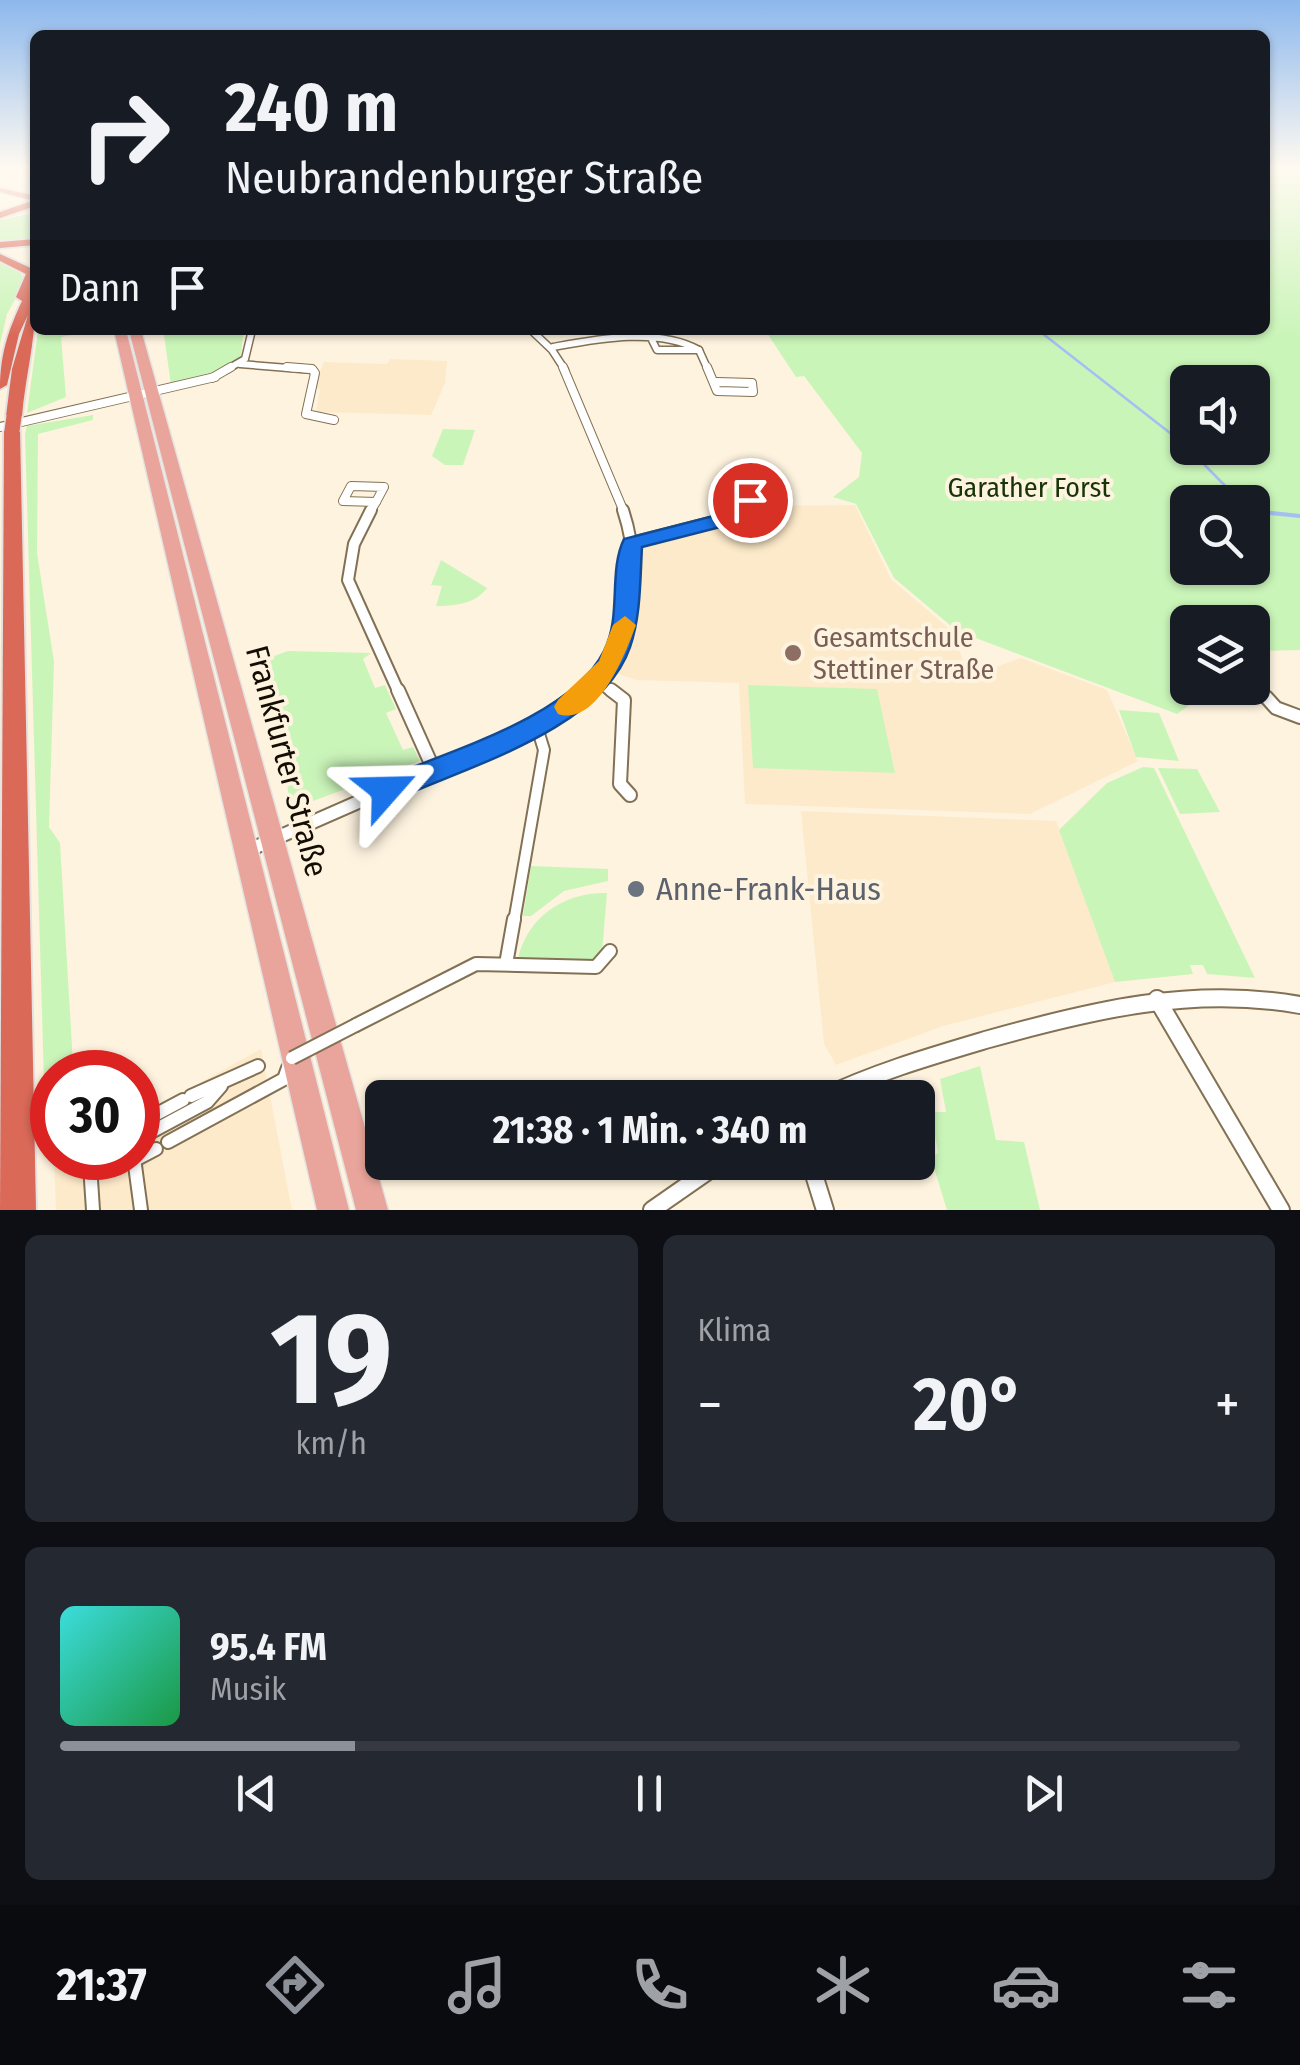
<!DOCTYPE html>
<html lang="de">
<meta charset="utf-8">
<style>
body{margin:0;font-family:"Fira Sans Condensed",sans-serif;background:#242831;color:#f1f3f6;height:100vh;display:flex;flex-direction:column;font-size:38px;white-space:nowrap}
*{box-sizing:border-box;margin:0}
p{font-size:32px;color:#9ea1a6}
.icon{flex:none;width:55px;height:55px;fill:none;stroke:currentColor;stroke-width:2;stroke-linecap:round;stroke-linejoin:round}
.map{position:relative;height:1210px;overflow:hidden}
.panel{display:flex;flex-direction:column;gap:25px;padding:25px;background:#0d0f14;flex:1}
.panel>*{flex:none}
.hud{position:absolute;left:30px;top:30px;width:1240px;height:305px;border-radius:15px;box-shadow:0 2px 8px #0004;background:#171b24;color:#f1f3f6;overflow:hidden}
.fabs{position:absolute;left:1170px;top:365px;display:grid;gap:20px}
.fabs a{display:grid;place-items:center;width:100px;height:100px;border-radius:15px;background:#171b24;box-shadow:0 2px 8px #0004;font-size:50px}
.speed{position:absolute;left:30px;top:1050px;display:flex;gap:20px;font-size:50px;font-weight:700;text-align:center}
.speed>*{display:grid;place-content:center;width:130px;height:130px;border-radius:50%;background:#171b24;box-shadow:0 2px 8px #0004;line-height:1}
.speed .limit{border:15px solid #d22;background:#fff;color:#111}
.pin{position:absolute;display:grid;place-items:center;width:85px;height:85px;color:#fff;margin:-42px;border:5px solid #fff;border-radius:50%;box-shadow:0 2px 10px #0007}
.me{position:absolute;width:110px;margin:-55px;rotate:65deg;stroke-linejoin:round;filter:drop-shadow(0 0 8px #0008)}
.turn{display:flex;align-items:center;gap:35px;height:210px;padding:0 30px;font-size:45px}
.turn .icon{width:130px;height:130px;stroke-width:2.5}
.turn b{display:block;font-size:70px;line-height:85px}
.then{display:flex;align-items:center;height:95px;padding:0 30px;background:#0003;gap:20px;font-size:38px}
.big{font-size:75px;font-weight:700;line-height:1.1}
.panel .card{flex:1;display:flex;flex-direction:column;justify-content:center;gap:15px;min-width:0;padding:0 35px;border-radius:15px;background:#242831}
.panel .dial{align-items:center;gap:0}
.dial b{font-size:130px;line-height:1}
.song{display:flex;align-items:center;gap:30px}
.cover{width:120px;height:120px;border-radius:15px;background:linear-gradient(135deg,hsl(180 70% 55%),hsl(140 70% 35%))}
.played{height:10px;border-radius:5px;background:linear-gradient(90deg,#8c9099 25%,#363941 25%)}
.keys{display:flex;justify-content:space-around;direction:ltr}
.heat{display:flex;justify-content:space-between;align-items:center;font-size:55px;direction:ltr}
.panel .tiles{flex:1;display:grid;gap:25px;grid-template-columns:1fr 1fr}
.card:last-child{grid-column:span 2}
.trip{position:absolute;left:365px;top:1080px;width:570px;height:100px;border-radius:15px;background:#171b24;box-shadow:0 2px 8px #0004;font-weight:700;line-height:100px;text-align:center}
.tab-bar{display:flex;height:160px;justify-content:space-around;align-items:center;background:#090b0e;color:#9ea1a6}
.tab-bar .icon{width:70px;height:70px}
.tab-bar .current{color:#8c9099}
.tab-bar b{font-size:45px;color:#f1f3f6}
.map>svg:first-child{display:block}
</style>
<div class="map">
<svg width="1300" height="1210" viewBox="0 0 1300 1210">
<rect width="100%" height="100%" fill="#fef3df"/>
<g fill="#fdeaca">
<path d="M390 359 447 361 445 383 431 415 316 412 320 389 314 388 324 362 387 364Z"/>
<path d="M855 505 891 579 954 633 968 677 1021 658 1107 690 1138 761 1030 814 745 804 739 683 637 680 618 674 632 629 641 549 644 543 736 522 757 506Z"/>
<path d="M801 811 1056 821 1115 982 943 1026 836 1065 824 1044Z"/>
<path d="M261 1049 292 1210H56L54 1158H138V1117Z"/>
</g>
<g fill="#caf5b9" fill-rule="evenodd">
<path d="M1265 167H1300V650L1253 651 1252 622H1188V688H1214L1177 714 957 631 894 578 856 504 833 497 859 477 862 453 804 376 796 377 765 330H1265ZM1188 382H1252V448H1188ZM1188 502H1252V568H1188Z"/>
<path d="M35 213V239L0 243V220Z"/>
<path d="M0 260 18 268 25 282 7 314 0 344Z"/>
<path d="M38 330H100L61 337 66 397 27 413Z"/>
<path d="M200 330H244L240 361 215 374 171 385 164 335Z"/>
<path d="M93 415V420L38 434 37 553 54 662 49 827 60 843 73 1064 68 1072H52V1082L47 1086 44 1082 25 434 27 426Z"/>
<path d="M443 429 475 430 463 465H445L432 456Z"/>
<path d="M441 560 487 588C476 604 454 606 436 606L442 586 431 585Z"/>
<path d="M288 651 371 653 363 659 375 688 385 685 396 709 386 713 403 750 413 747 420 761 305 804 289 800 279 717 263 660Z"/>
<path d="M748 685 877 689 895 773 753 768Z"/>
<path d="M1119 710 1159 713 1179 761 1136 757Z"/>
<path d="M1143 767 1154 768 1255 978 1207 974 1203 965H1190L1193 974 1115 982 1059 830 1107 783Z"/>
<path d="M1158 768 1197 769 1220 812 1180 814Z"/>
<path d="M531 866 608 869V881L564 891 531 916H523Z"/>
<path d="M607 893 602 953 593 961 518 958C528 916 565 892 607 893Z"/>
<path d="M980 1066 996 1140 1024 1142 1040 1210H947L931 1158 938 1153 931 1112H946L940 1079Z"/>
</g>
<g fill="none" stroke-linecap="round" stroke-linejoin="round">
<g stroke="#a5bff4" stroke-width="2.5">
<path d="M1038 330 1188 447"/>
<path d="M1188 448 1241 502"/>
<path d="M1252 511 1265 512"/>
</g>
<path stroke="#a5bff4" stroke-width="4" d="M1252 511 1300 516"/>
<defs>
<path id="pedestrian-far1" d="M514 922 544 750 536 724"/>
<g id="pedestrian">
<path d="M506 964 514 919"/>
<path d="M356 1025 476 964 596 967 610 951"/>
<path d="M191 1096 258 1066"/>
<path d="M138 1124 183 1100"/>
<path d="M138 1139 207 1102 221 1086"/>
<path d="M168 1142 284 1079 288 1068"/>
<path d="M134 1158 141 1210"/>
<path d="M135 1160 156 1149"/>
<path d="M93 1210 90 1165 97 1158"/>
</g>
<g id="minor-far4">
<path d="M531 330 552 350 565 370"/>
<path d="M553 347C597 339 658 327 699 350H657L652 340"/>
<path d="M699 350 708 370"/>
<path d="M240 364 313 370"/>
<path d="M226 370 245 359 252 330"/>
</g>
<g id="minor-far3">
<path d="M287 367 312 369 315 373 306 414 334 420"/>
<path d="M563 367 624 512"/>
<path d="M707 367 717 391 753 392 752 383 717 382"/>
<path d="M212 378 231 367"/>
<path d="M0 427 215 377"/>
<path d="M742 473H749L750 503 743 512"/>
<path d="M351 486 384 487 376 502 343 501Z"/>
<path d="M370 512 376 502"/>
</g>
<g id="minor-far2">
<path d="M371 510 354 544 348 580 399 693"/>
<path d="M631 543 741 515 745 510"/>
<path d="M598 681 614 693"/>
<path d="M582 693C630 643 645 576 623 510"/>
</g>
<g id="minor-far1">
<path d="M398 690 433 768"/>
<path d="M611 690 624 700 620 784 630 795"/>
<path d="M1266 697 1276 708 1300 717"/>
<path d="M249 850 536 724 584 690"/>
</g>
<g id="minor">
<path d="M1157 999 1281 1210"/>
<path d="M822 1098C876 1072 932 1056 989 1039 1093 1010 1192 986 1300 1005"/>
<path d="M810 1162 825 1210"/>
<path d="M652 1210 721 1162"/>
</g>
<g id="primary">
<path d="M114 330H126L349 1210H317Z"/>
<path d="M129 330H141L388 1210H356Z"/>
</g>
<path id="trunk" d="M0 188 35 196V201L0 192Z"/>
<g id="motorway">
<path d="M35 200V206L0 218V212Z"/>
<path d="M35 239V245L0 248V242Z"/>
<path d="M0 254 35 270V299L30 310 35 308C35 343 25 379 22 416L14 421 6 416 12 369 28 315 19 334 7 385 0 389C0 355 8 331 22 301L16 297 26 274 0 261Z"/>
<path d="M12 426 20 431 36 1210H0L4 431Z"/>
</g>
</defs>
<use href="#pedestrian-far1" stroke="#827154" stroke-width="14"/>
<use href="#pedestrian" stroke="#827154" stroke-width="16"/>
<use href="#minor-far4" stroke="#827154" stroke-width="9"/>
<use href="#minor-far3" stroke="#827154" stroke-width="10"/>
<use href="#minor-far2" stroke="#827154" stroke-width="14"/>
<use href="#minor-far1" stroke="#827154" stroke-width="16"/>
<use href="#minor" stroke="#827154" stroke-width="20"/>
<use href="#primary" stroke="#e3e2e1" stroke-width="3"/>
<use href="#trunk" stroke="#e3e2e1" stroke-width="3"/>
<use href="#motorway" stroke="#e3e2e1" stroke-width="4"/>
<use href="#pedestrian-far1" stroke="#fff" stroke-width="10"/>
<use href="#pedestrian" stroke="#fff" stroke-width="12"/>
<use href="#minor-far4" stroke="#fff" stroke-width="6"/>
<use href="#minor-far3" stroke="#fff" stroke-width="8"/>
<use href="#minor-far2" stroke="#fff" stroke-width="10"/>
<use href="#minor-far1" stroke="#fff" stroke-width="12"/>
<use href="#minor" stroke="#fff" stroke-width="16"/>
<use href="#primary" fill="#e9a59b" fill-rule="evenodd"/>
<use href="#trunk" fill="#e2877a" fill-rule="evenodd"/>
<use href="#motorway" fill="#da6958" fill-rule="evenodd"/>
<defs>
<path id="pedestrian-bridge" d="M292 1058 356 1025"/>
<path id="motorway-bridge" d="M12 431 14 416"/>
</defs>
<use href="#pedestrian-bridge" stroke="#827154" stroke-width="16" stroke-linecap="butt"/>
<use href="#motorway-bridge" stroke="#e3e2e1" stroke-width="18" stroke-linecap="butt"/>
<use href="#pedestrian-bridge" stroke="#fff" stroke-width="12"/>
<use href="#motorway-bridge" stroke="#da6958" stroke-width="15"/>
</g>
<linearGradient id="sky" x2="0" y2="1"><stop stop-color="#8db8ed"/><stop offset="0.5" stop-color="#fffaf1"/><stop offset="1" stop-color="#fffaf1" stop-opacity="0"/></linearGradient>
<rect width="1300" height="336" fill="url(#sky)"/>
<path fill="#1a73e8" stroke="#114b97" stroke-width="2.5" d="M743 495 760 500 748 520 642 547C640 580 641 615 630 647 602 729 469 766 396 799H376L372 790 376 782C442 753 571 718 604 651 622 616 608 572 624 539L733 511Z"/>
<path fill="#f59e0b" d="M625 616 636 625C626 652 598 727 558 714L554 707 558 700 599 661 613 625Z"/>
<circle fill="#8d6e63" stroke="#fef3df" stroke-width="4" cx="793" cy="653" r="10"/>
<circle fill="#6b7280" stroke="#fef3df" stroke-width="4" cx="636" cy="889" r="10"/>
<g text-anchor="middle" stroke-width="8" stroke-linejoin="round" paint-order="stroke">
<g font-size="28" fill="#173508" stroke="#fef3df">
<text x="1029" y="497">Garather Forst</text>
</g>
<g font-size="28" fill="#785e54" stroke="#fef3df" text-anchor="start">
<text x="813" y="647">Gesamtschule<tspan x="813" dy="32">Stettiner Straße</tspan></text>
</g>
<g font-size="32" fill="#130d03" stroke="#fef3df">
<text transform="translate(287 761) rotate(75)" y="11">Frankfurter Straße</text>
</g>
<g font-size="32" fill="#5b616d" stroke="#fef3df" text-anchor="start">
<text x="656" y="900">Anne-Frank-Haus</text>
</g>
</g>
</svg>
<div class="fabs">
<a><svg class="icon" aria-label="sound" viewBox="0 0 24 24"><path d="M4 9h4l5-4v14l-5-4H4zM17 9q2 3 0 6"/></svg></a>
<a><svg class="icon" aria-label="search" viewBox="0 0 24 24"><circle cx="10" cy="10" r="6"/><path d="M15 15l6 6"/></svg></a>
<a><svg class="icon" aria-label="layers" viewBox="0 0 24 24"><path d="M12 4l9 5-9 5-9-5zM3 14l9 5 9-5"/></svg></a>
</div>
<div class="speed"><div class="limit">30</div></div>
<div class="pin" style="left:750px;top:500px;background:#d93025"><svg class="icon" aria-label="arrive" viewBox="0 0 24 24"><path d="M6 21V4h12l-3 4 3 4H6"/></svg></div>
<svg class="me" style="left:386px;top:790px" viewBox="-20 -20 40 40"><path d="M0-17L14 15 0 8-14 15z" fill="#1a73e8" stroke="#fff" stroke-width="4"/></svg>
<div class="trip">21:38 · 1 Min. · 340 m</div>
<div class="hud">
<div class="turn"><svg class="icon" aria-label="right" viewBox="0 0 24 24"><path d="M7 20v-9h11M14 6l5 5-5 5"/></svg><div><b>240 m</b>Neubrandenburger Straße</div></div>
<div class="then">Dann<svg class="icon" aria-label="arrive" viewBox="0 0 24 24"><path d="M6 21V4h12l-3 4 3 4H6"/></svg></div>
</div>
</div>
<section class="panel">
<div class="tiles">
<div class="card dial"><b>19</b><p>km/h</p></div>
<div class="card"><p>Klima</p>
<div class="heat"><a>−</a><b class="big">20°</b><a>+</a></div>
</div>
<div class="card">
<div class="song"><i class="cover"></i><div><b>95.4 FM</b><p>Musik</p></div></div>
<div class="played"></div>
<div class="keys"><svg class="icon" aria-label="previous" viewBox="0 0 24 24"><path d="M18 5L8 12l10 7zM5 5v14"/></svg><svg class="icon" aria-label="pause" viewBox="0 0 24 24"><path d="M8 5v14M16 5v14"/></svg><svg class="icon" aria-label="next" viewBox="0 0 24 24"><path d="M6 5l10 7-10 7zM19 5v14"/></svg></div>
</div>
</div>
</section>
<nav class="tab-bar">
<b>21:37</b>
<svg class="icon current" aria-label="directions" viewBox="0 0 24 24"><path d="M12 3l9 9-9 9-9-9zM9 14v-3h6M13 9l2 2-2 2"/></svg>
<svg class="icon" aria-label="music" viewBox="0 0 24 24"><path d="M9 18V5l10-2v13"/><circle cx="6" cy="18" r="3"/><circle cx="16" cy="16" r="3"/></svg>
<svg class="icon" aria-label="phone" viewBox="0 0 24 24"><path d="M5 4h4l2 5-3 2q2 4 5 5l2-3 5 2v4C11 20 4 13 5 4z"/></svg>
<svg class="icon" aria-label="climate" viewBox="0 0 24 24"><path d="M12 3v18M4 7l16 10M4 17L20 7"/></svg>
<svg class="icon" aria-label="car" viewBox="0 0 24 24"><path d="M5 17H2v-5l4-1 3-4h7l3 4 3 1v5h-3M9 17h6M6 11h13"/><circle cx="7" cy="17" r="2"/><circle cx="17" cy="17" r="2"/></svg>
<svg class="icon" aria-label="filters" viewBox="0 0 24 24"><path d="M4 7h16M4 17h16"/><circle cx="9" cy="7" r="2"/><circle cx="15" cy="17" r="2"/></svg>
</nav>
